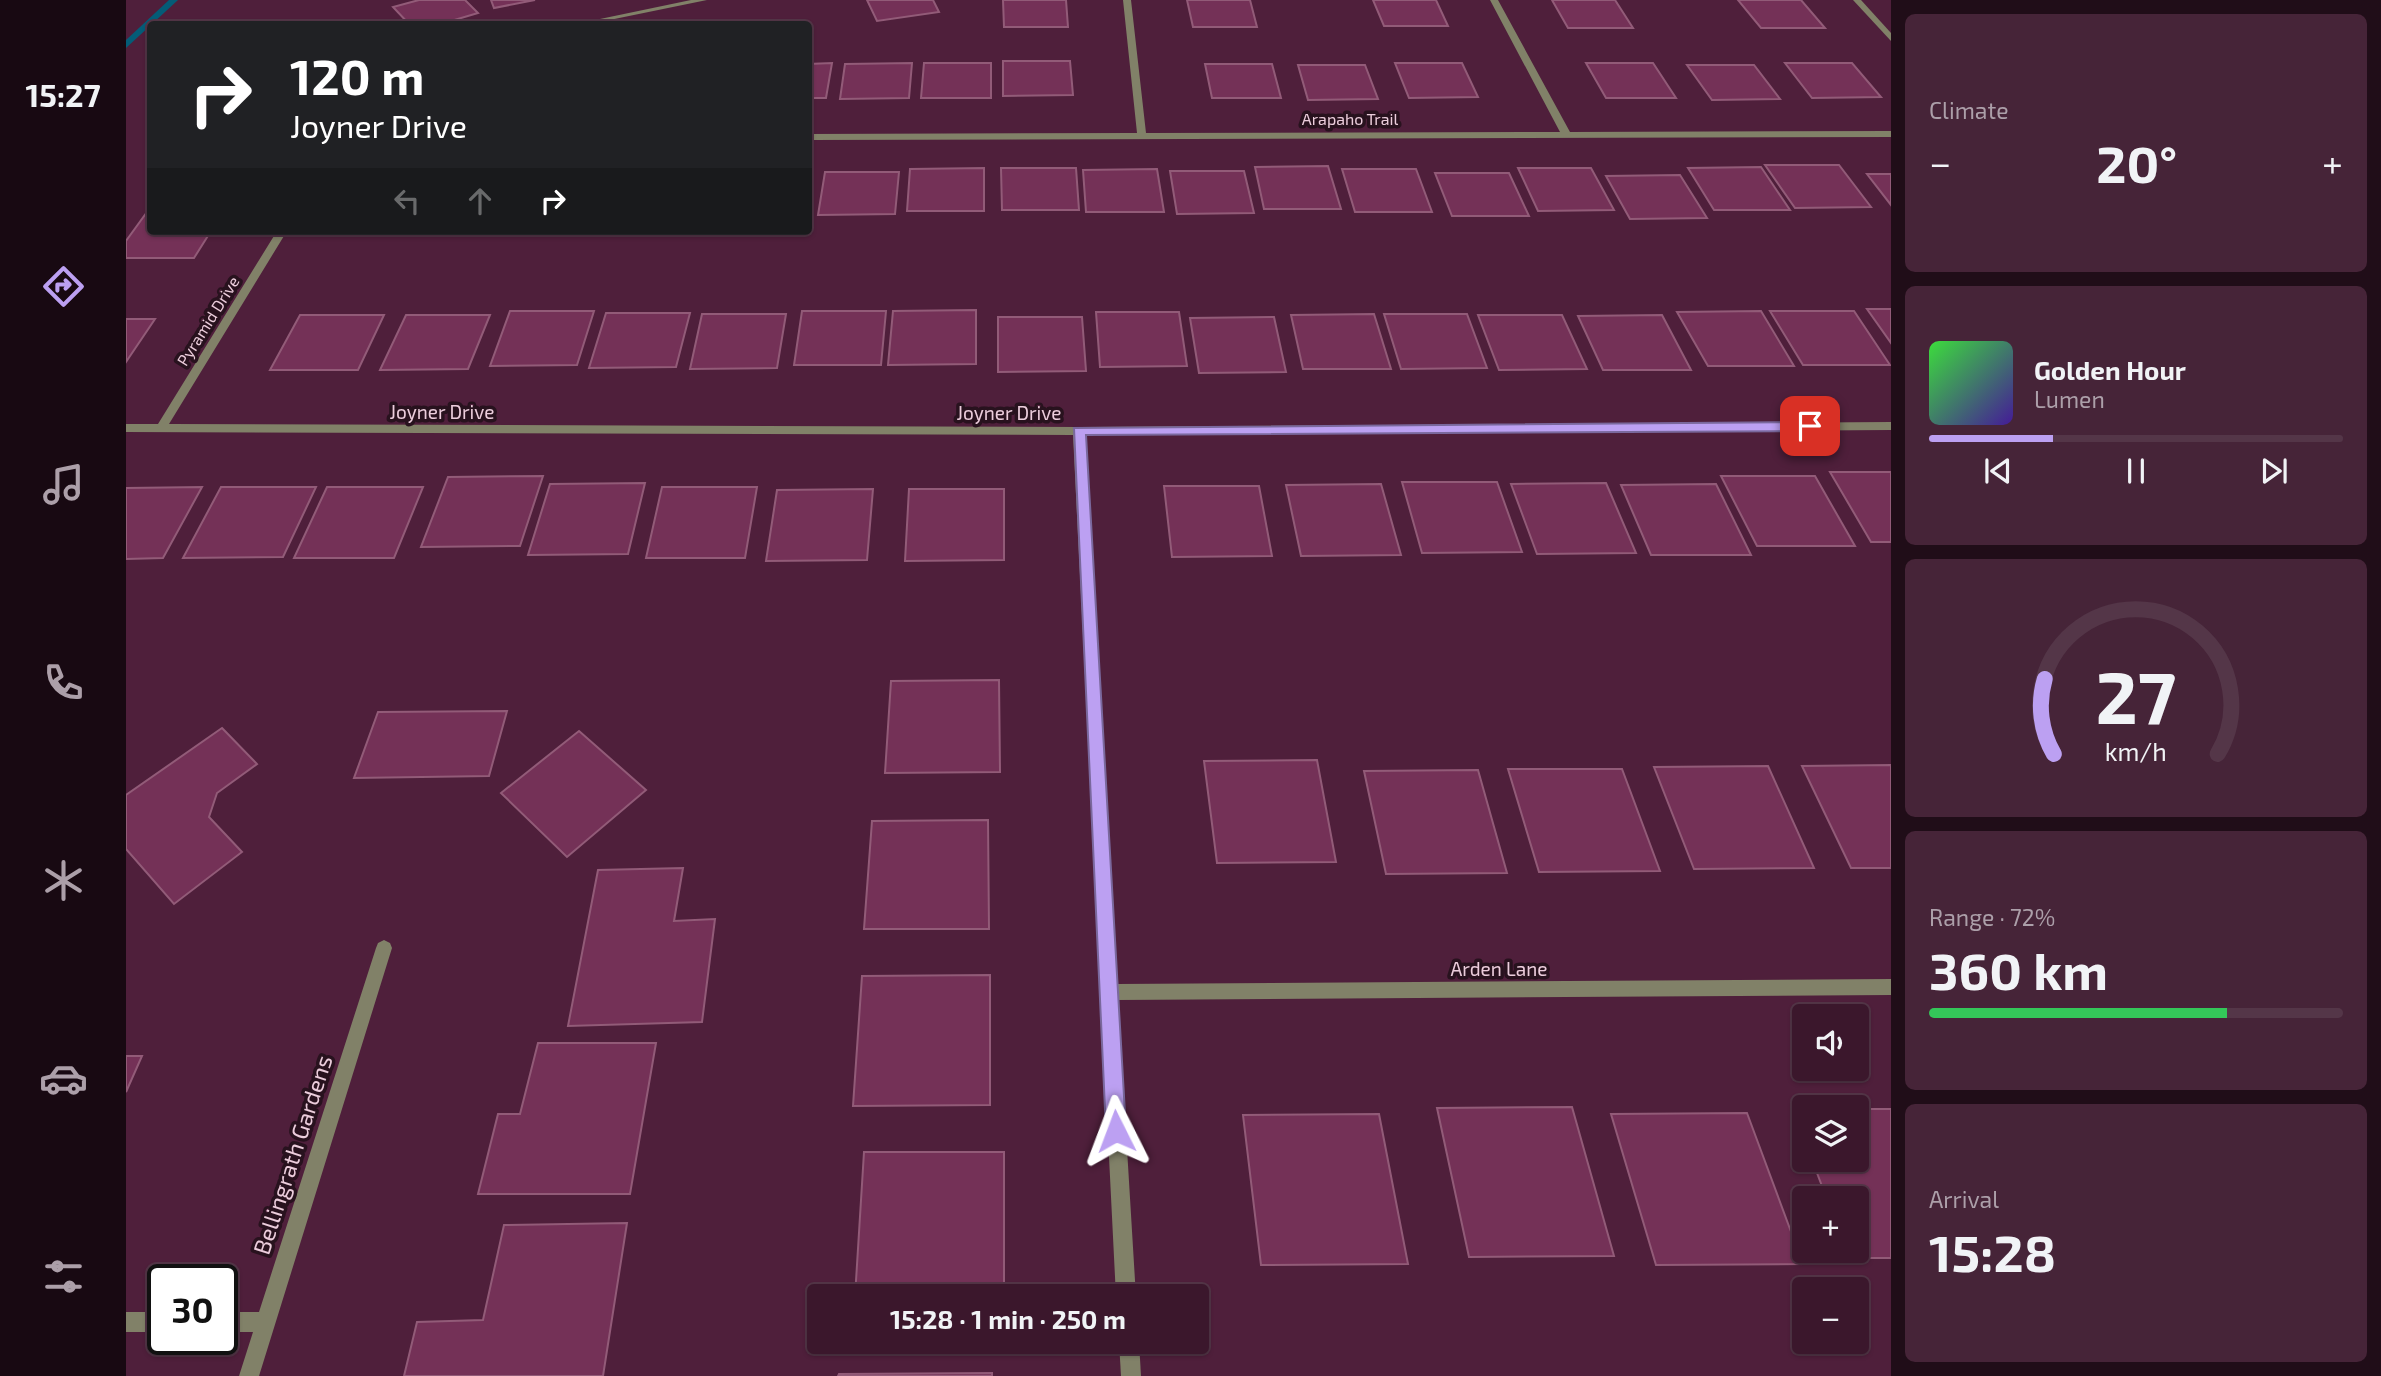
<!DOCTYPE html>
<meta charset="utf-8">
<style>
body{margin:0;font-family:"Exo 2",sans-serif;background:#462438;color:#f1f3f6;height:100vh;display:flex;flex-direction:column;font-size:26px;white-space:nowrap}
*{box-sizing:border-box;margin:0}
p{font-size:23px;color:#ac9fa9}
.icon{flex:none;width:38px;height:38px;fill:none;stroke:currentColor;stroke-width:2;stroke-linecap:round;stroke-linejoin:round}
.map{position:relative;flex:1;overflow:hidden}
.panel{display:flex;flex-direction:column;gap:14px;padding:14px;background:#200d18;width:490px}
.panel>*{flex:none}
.guide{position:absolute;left:21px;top:21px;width:665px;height:214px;border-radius:7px;box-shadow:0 2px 5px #0004,0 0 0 2px #543648;background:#202124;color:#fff;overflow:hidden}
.tools{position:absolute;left:1666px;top:1004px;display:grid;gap:14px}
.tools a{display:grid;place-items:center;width:77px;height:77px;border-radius:7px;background:#3b172c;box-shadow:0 2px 5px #0004,0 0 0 2px #543648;font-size:35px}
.speed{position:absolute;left:21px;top:1264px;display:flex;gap:14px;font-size:35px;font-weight:700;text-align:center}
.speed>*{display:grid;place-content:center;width:91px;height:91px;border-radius:50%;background:#3b172c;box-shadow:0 2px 5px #0004,0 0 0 2px #543648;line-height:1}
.speed .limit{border:4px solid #111;border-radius:10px;background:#fff;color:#111}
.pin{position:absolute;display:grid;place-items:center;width:60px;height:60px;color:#fff;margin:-30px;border-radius:14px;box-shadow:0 4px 10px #0006}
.me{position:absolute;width:77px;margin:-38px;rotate:357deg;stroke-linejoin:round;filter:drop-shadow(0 0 5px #0008)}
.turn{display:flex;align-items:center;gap:24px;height:147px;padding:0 28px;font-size:32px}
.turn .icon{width:91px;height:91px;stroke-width:2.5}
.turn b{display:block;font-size:49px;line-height:60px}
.lanes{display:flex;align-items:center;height:66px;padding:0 28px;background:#0003;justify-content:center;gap:35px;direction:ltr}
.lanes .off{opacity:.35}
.big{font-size:52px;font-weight:700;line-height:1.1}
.panel .card{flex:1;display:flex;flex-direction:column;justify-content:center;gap:10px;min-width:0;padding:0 24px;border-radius:10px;background:#462438}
.panel .dial{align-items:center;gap:0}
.dial svg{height:182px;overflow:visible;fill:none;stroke:#543648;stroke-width:7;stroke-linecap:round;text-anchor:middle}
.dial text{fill:#f1f3f6;stroke:none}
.song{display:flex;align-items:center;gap:21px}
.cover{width:84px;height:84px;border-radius:10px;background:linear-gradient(135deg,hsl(120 70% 55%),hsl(260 70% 35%))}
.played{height:7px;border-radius:4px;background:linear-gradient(90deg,#bca0f2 30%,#543648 30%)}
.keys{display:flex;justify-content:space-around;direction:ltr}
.heat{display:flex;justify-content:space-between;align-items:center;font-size:38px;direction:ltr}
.charge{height:10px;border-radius:5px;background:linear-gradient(90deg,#34c759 72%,#543648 0)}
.trip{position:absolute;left:681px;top:1284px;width:402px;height:70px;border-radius:7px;background:#3b172c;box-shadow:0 2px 5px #0004,0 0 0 2px #543648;font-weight:700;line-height:70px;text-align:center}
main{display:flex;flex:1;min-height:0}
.tabs{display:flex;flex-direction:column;width:126px;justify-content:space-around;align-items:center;background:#180912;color:#ac9fa9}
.tabs .icon{width:49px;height:49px}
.tabs .current{color:#bca0f2}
.tabs b{font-size:32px;color:#f1f3f6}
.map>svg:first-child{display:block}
</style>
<main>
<nav class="tabs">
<b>15:27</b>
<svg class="icon current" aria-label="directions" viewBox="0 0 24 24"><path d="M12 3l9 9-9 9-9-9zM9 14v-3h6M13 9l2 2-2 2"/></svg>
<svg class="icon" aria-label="music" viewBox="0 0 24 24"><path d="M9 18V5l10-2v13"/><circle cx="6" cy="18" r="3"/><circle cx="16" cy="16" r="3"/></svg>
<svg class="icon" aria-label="phone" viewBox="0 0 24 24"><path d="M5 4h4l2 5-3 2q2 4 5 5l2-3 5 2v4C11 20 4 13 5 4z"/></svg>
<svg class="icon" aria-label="climate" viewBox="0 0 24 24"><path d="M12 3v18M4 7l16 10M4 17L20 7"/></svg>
<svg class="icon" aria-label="car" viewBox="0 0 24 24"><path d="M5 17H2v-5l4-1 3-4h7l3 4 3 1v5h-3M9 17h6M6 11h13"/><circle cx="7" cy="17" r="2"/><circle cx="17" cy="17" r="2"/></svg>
<svg class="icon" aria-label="filters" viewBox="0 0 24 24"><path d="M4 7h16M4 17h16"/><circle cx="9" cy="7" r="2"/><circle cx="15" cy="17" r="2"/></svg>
</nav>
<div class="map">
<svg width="1765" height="1376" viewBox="0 0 1765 1376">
<rect width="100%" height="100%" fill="#4f1f3b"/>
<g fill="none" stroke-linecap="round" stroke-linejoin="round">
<path fill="#045c77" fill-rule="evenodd" d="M43 0H52L0 48V40Z"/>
</g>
<g fill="#743157" stroke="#925b78" stroke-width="2">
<path d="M293 0H339L352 13 315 24H283L267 7Z"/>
<path d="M365 0H409L368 8Z"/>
<path d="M741 0H807L813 12 751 21Z"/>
<path d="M877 0H940L942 27H878Z"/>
<path d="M1061 0H1124L1131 27H1067Z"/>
<path d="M1247 0H1310L1322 26H1258Z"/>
<path d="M1426 0H1489L1507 28H1442Z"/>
<path d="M1612 0H1675L1699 28H1635Z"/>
<path d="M877 61H944L947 95 877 96Z"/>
<path d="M706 63 700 98H682V64Z"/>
<path d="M786 63 783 98 714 99 719 64Z"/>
<path d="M798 63H865V98H795Z"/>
<path d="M1269 63H1336L1352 97 1283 98Z"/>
<path d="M1460 63H1527L1550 98H1480Z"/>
<path d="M1659 63H1726L1755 97 1686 98Z"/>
<path d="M1079 64H1146L1155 98H1086Z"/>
<path d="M1172 65H1239L1252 99 1182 100Z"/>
<path d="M1561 65H1628L1654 99 1586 100Z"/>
<path d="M1639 165H1713L1745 207 1669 208Z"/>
<path d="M1202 166 1215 209H1138L1129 167Z"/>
<path d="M1635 167 1664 210H1588L1562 168Z"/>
<path d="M858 168V211H781L784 169Z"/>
<path d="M875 168H950L953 210H876Z"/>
<path d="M1392 168H1465L1488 210 1412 211Z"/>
<path d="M1031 169 1038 212H960L957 170Z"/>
<path d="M1216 169H1290L1306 212H1229Z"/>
<path d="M1044 171H1118L1128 213 1051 214Z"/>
<path d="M699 172H773L769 214 692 215Z"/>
<path d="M1309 173H1383L1403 216H1326Z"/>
<path d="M1741 174H1765V205Z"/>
<path d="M1554 175 1581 218 1504 219 1480 176Z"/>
<path d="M21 212H24V231H85L68 258H0V241Z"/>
<path d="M1741 309H1765V343Z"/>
<path d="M850 310V364L762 365 767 311Z"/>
<path d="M384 311H468L451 365 364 366Z"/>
<path d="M676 311H760L755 365H668Z"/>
<path d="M1635 311 1668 366H1582L1551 312Z"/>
<path d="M1644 311H1728L1764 365H1677Z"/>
<path d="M970 312H1053L1061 366 974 367Z"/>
<path d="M480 313H564L550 367 463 368Z"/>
<path d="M576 314H660L651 368 564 369Z"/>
<path d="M1248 314 1265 369H1177L1165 315Z"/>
<path d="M1258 314H1341L1361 368 1275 369Z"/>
<path d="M174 315H258L232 370H144Z"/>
<path d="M280 315H364L342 369 254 370Z"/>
<path d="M1352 315H1436L1461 369 1373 370Z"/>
<path d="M1536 315 1565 370H1477L1452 316Z"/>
<path d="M872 317H956L960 371 872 372Z"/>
<path d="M1148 317 1160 372 1073 373 1064 318Z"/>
<path d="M0 319H29L0 362Z"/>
<path d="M1704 472H1765V542H1745Z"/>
<path d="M417 476 394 546 295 547 322 477Z"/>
<path d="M1595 476H1689L1729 546H1631Z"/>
<path d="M1276 482H1371L1396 552 1296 553Z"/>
<path d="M519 483 502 554 402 555 424 484Z"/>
<path d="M1480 483 1510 553 1411 554 1385 484Z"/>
<path d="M1255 484 1275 555 1175 556 1160 485Z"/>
<path d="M1590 484 1625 555H1525L1495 485Z"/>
<path d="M1038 486H1133L1146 556 1046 557Z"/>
<path d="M76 487 37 558 0 559V488Z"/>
<path d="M95 487H190L157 557 57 558Z"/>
<path d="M201 487H297L268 558H168Z"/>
<path d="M536 487H631L619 558H520Z"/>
<path d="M747 489 741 560 640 561 651 490Z"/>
<path d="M783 489H878V560L779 561Z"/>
<path d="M873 680 874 772 759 773 765 681Z"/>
<path d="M381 711 363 776 228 778 252 712Z"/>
<path d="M96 728 131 764 91 793 83 817 116 852 48 904 0 849V795Z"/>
<path d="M453 731 520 790 441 857 375 793Z"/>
<path d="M1191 760 1210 862 1091 863 1078 761Z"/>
<path d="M1765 765V868H1725L1676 766Z"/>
<path d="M1642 766 1688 868 1568 869 1528 767Z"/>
<path d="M1382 769H1496L1534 871 1413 872Z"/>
<path d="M1352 770 1381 873 1260 874 1238 771Z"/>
<path d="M862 820 863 929H738L746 821Z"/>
<path d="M557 868 548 921 589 919 576 1022 442 1026 472 870Z"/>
<path d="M864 975V1105L727 1106 736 976Z"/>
<path d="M412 1043H530L504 1194H352L372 1114H394Z"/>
<path d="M0 1056H16L0 1092Z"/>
<path d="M1446 1107 1488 1256 1343 1257 1311 1108Z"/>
<path d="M1667 1109H1678V1139Z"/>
<path d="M1731 1109H1765V1258H1724L1722 1251H1731V1199H1701L1686 1160H1731Z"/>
<path d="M1621 1113 1677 1264 1530 1265 1485 1114Z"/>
<path d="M1253 1114 1282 1264 1135 1265 1117 1115Z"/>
<path d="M738 1152H878V1297H729Z"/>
<path d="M501 1223 477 1376H278L291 1322 357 1320 378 1225Z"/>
<path d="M866 1373V1376H712L713 1374Z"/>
</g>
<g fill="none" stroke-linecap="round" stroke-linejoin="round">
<g fill="#818168" fill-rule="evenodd">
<path d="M565 0H581L464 24H450Z"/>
<path d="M997 0H1005L1020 133 1434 132 1364 0H1372L1444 132 1765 131V137L682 140V134L1011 133Z"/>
<path d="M1727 0H1735L1765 33V41Z"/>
<path d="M151 231H161L43 424 953 427 1765 422V430L959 435 991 984 1765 979V995L992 1000 1010 1297H990L947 435 0 432V424H32Z"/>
<path d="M258 940 264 943 266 948 133 1376H113L127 1332H96V1312H133L250 948 252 943Z"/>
<rect x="0" y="1312" width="37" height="20"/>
<path d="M993 1342H1013L1015 1376H995Z"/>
</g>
</g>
<path fill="#bca0f2" stroke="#7a689d" stroke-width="2" d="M1684 422 1691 426 1684 431 960 435 1000 1131 997 1138 990 1141 983 1138 980 1131 948 428Z"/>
<g text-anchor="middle" stroke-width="7" stroke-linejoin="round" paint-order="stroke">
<g font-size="16" fill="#eccddc" stroke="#28121e">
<text x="1224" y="125">Arapaho Trail</text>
<text transform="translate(82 321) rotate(-58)" y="6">Pyramid Drive</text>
</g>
<g font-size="19" fill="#eccddc" stroke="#28121e">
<text x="316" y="419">Joyner Drive</text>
<text x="883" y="420">Joyner Drive</text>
<text x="1373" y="976">Arden Lane</text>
</g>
<g font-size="23" fill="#eccddc" stroke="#28121e">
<text transform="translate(167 1155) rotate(-72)" y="8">Bellingrath Gardens</text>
</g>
</g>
</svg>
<div class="tools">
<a><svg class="icon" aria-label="sound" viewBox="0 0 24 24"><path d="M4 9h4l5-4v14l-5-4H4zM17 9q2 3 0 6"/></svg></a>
<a><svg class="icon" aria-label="layers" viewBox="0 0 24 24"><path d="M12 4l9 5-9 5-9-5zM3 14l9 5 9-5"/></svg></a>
<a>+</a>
<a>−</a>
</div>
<div class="speed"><div class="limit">30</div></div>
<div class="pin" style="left:1684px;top:426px;background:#d93025"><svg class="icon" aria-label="arrive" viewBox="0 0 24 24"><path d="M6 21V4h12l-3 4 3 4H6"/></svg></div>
<svg class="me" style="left:990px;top:1131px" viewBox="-20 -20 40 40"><path d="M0-17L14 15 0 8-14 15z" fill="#bca0f2" stroke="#fff" stroke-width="4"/></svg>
<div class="trip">15:28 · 1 min · 250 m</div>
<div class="guide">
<div class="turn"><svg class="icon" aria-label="right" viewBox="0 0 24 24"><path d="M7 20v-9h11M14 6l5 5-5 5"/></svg><div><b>120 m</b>Joyner Drive</div></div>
<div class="lanes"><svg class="icon off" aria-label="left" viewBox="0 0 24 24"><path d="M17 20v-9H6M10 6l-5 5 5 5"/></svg><svg class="icon off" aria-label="ahead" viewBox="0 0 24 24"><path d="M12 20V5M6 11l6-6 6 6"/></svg><svg class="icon" aria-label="right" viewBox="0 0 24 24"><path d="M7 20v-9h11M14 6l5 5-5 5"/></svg></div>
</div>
</div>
<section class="panel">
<div class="card"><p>Climate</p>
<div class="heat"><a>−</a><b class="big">20°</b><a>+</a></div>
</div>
<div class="card">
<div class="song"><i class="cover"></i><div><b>Golden Hour</b><p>Lumen</p></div></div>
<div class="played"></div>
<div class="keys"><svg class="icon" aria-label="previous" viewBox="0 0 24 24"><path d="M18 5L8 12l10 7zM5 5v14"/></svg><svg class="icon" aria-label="pause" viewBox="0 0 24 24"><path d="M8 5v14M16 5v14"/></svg><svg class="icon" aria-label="next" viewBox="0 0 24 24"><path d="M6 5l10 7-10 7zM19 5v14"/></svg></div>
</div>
<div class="card dial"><svg viewBox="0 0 100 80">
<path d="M14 69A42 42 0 1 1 86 69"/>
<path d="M14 69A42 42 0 0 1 10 36" stroke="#bca0f2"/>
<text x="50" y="56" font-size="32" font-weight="700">27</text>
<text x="50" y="72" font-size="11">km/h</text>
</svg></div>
<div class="card"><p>Range · 72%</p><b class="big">360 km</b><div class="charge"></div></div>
<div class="card"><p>Arrival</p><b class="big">15:28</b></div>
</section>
</main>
